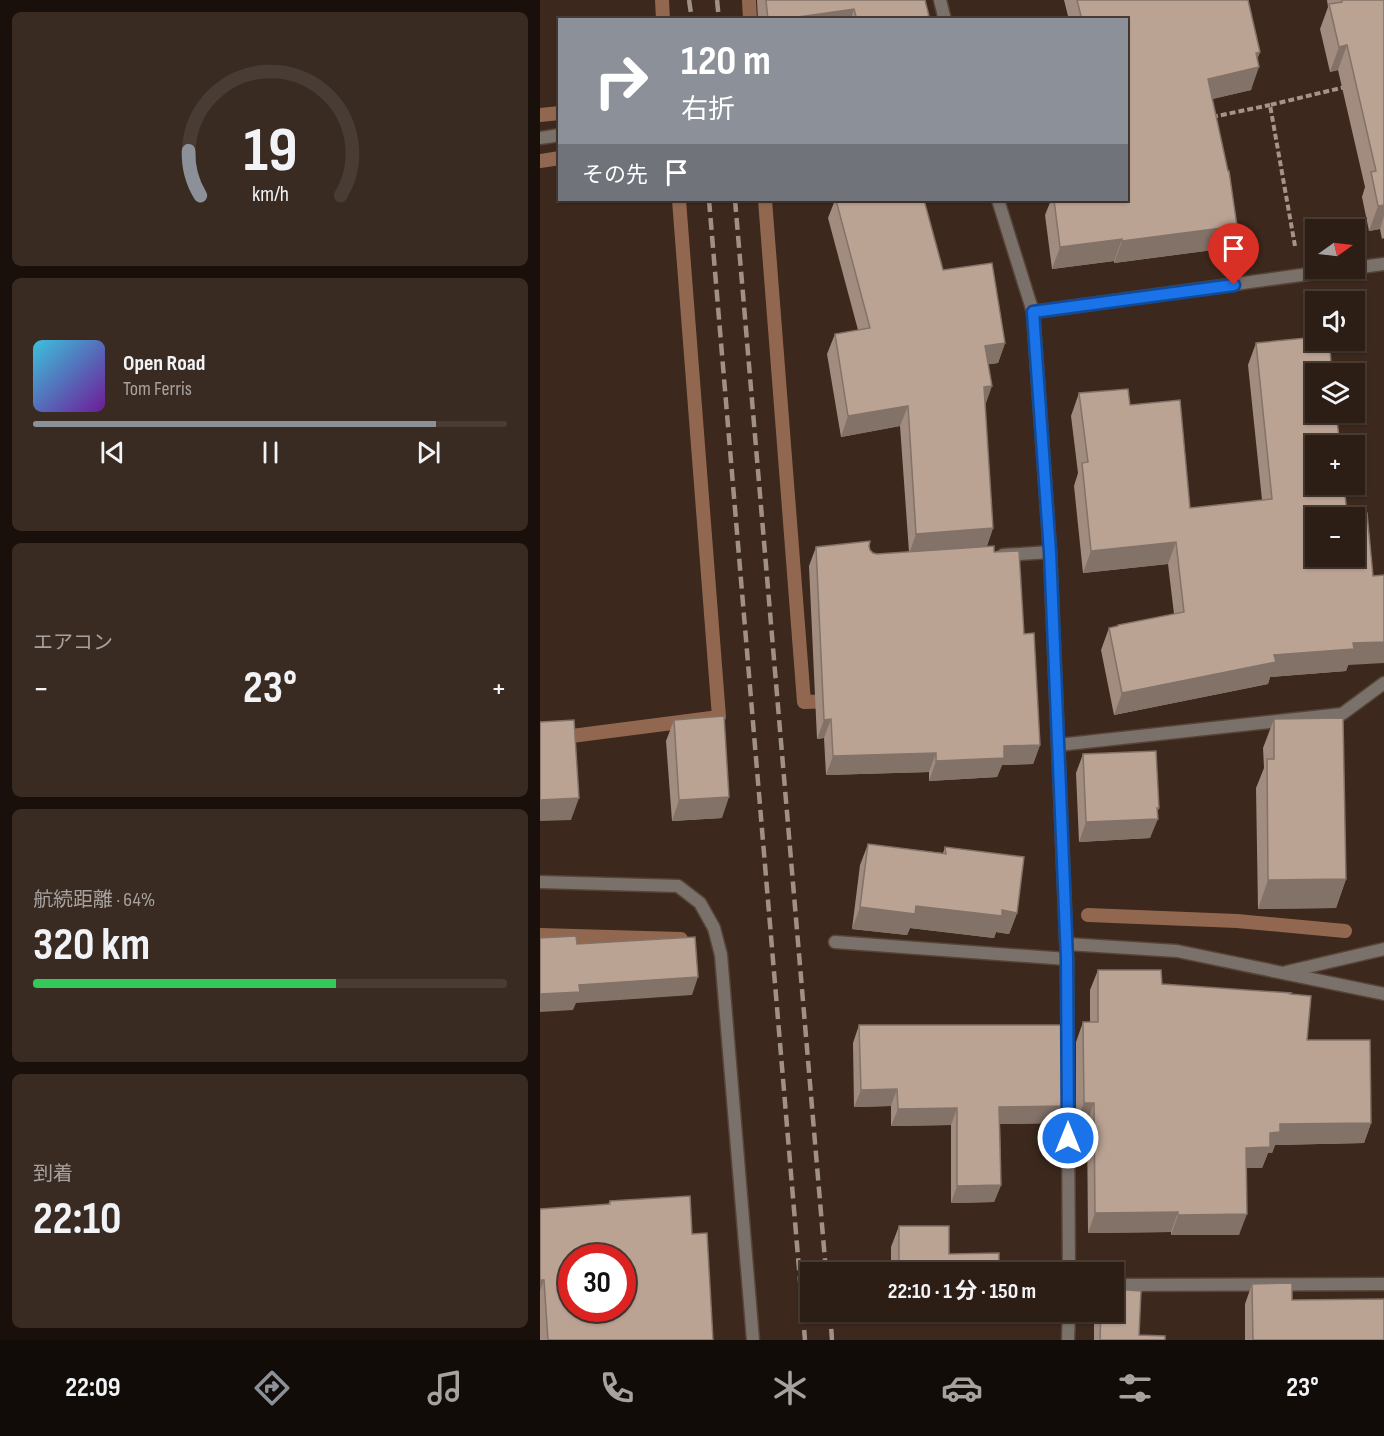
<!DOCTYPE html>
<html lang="ja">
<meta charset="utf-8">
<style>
body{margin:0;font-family:"Sofia Sans Condensed","Noto Sans JP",sans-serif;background:#392b22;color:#f1f3f6;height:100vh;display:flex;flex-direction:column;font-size:22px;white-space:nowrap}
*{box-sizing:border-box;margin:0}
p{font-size:20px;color:#a7a2a0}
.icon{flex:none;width:33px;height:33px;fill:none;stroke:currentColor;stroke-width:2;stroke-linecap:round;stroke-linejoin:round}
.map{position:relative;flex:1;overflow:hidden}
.sheet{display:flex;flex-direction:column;gap:12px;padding:12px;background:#19100c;width:540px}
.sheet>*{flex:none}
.banner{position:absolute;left:18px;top:18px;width:570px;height:183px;border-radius:0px;box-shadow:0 2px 4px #0004,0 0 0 2px #483c34;background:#8c9099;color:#fff;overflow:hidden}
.needle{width:39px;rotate:76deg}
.tools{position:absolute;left:765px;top:219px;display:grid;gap:12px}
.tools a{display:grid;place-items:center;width:60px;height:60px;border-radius:0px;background:#2d1e15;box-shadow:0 2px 4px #0004,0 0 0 2px #483c34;font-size:30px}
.speed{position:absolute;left:18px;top:1244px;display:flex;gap:12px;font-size:30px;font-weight:700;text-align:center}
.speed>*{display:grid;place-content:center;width:78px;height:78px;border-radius:50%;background:#2d1e15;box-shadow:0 2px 4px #0004,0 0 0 2px #483c34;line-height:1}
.speed .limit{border:9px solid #d22;background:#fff;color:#111}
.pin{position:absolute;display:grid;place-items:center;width:51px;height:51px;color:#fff;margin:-62px -26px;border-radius:50% 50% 50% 0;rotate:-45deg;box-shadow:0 0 6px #0007}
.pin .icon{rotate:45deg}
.me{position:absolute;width:66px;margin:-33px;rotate:0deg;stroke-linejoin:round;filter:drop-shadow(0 0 4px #0008)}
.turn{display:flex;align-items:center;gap:21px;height:126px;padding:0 24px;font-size:27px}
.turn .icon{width:78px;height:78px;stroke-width:2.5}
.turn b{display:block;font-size:42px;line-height:51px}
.then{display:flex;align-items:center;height:57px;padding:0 24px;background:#0003;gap:12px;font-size:22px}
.big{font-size:45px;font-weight:700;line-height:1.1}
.sheet .card{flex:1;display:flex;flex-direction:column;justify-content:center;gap:9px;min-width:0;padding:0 21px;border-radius:9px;background:#392b22}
.sheet .dial{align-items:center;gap:0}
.dial svg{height:156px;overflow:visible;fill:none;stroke:#483c34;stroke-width:7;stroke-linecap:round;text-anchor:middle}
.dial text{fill:#f1f3f6;stroke:none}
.song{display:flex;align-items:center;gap:18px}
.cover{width:72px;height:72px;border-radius:9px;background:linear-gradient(135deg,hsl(190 70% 55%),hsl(280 70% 35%))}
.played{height:6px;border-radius:3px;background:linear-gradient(90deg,#8c9099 85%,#483c34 85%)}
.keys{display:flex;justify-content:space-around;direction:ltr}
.heat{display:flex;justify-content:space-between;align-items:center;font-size:33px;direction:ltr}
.charge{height:9px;border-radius:4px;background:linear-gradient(90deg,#34c759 64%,#483c34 0)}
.trip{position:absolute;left:260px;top:1262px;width:324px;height:60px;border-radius:0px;background:#2d1e15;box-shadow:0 2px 4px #0004,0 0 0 2px #483c34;font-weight:700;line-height:60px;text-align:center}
.tab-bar{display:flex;height:96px;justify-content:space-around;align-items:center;background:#120c08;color:#a7a2a0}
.tab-bar .icon{width:42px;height:42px}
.tab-bar .on{color:#8c9099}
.tab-bar b{font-size:27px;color:#f1f3f6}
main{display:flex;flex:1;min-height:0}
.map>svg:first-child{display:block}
</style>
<main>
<section class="sheet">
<div class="card dial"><svg viewBox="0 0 100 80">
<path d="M14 69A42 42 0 1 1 86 69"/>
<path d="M14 69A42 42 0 0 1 8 46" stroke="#8c9099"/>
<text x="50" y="56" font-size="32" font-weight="700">19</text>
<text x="50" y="72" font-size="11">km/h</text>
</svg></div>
<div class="card">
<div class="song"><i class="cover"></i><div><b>Open Road</b><p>Tom Ferris</p></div></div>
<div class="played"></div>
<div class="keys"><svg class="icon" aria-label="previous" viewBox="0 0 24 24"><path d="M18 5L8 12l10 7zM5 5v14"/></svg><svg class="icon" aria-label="pause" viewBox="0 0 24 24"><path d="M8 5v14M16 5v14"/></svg><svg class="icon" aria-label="next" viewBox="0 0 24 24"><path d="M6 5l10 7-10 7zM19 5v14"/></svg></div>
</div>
<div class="card"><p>エアコン</p>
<div class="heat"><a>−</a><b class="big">23°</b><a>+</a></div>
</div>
<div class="card"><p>航続距離 · 64%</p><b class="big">320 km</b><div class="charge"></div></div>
<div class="card"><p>到着</p><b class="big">22:10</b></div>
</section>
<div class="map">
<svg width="844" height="1340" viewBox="0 0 844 1340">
<rect width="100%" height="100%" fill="#3c281c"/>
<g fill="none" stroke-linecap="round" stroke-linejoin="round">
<g stroke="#91684f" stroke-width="14">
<path d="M122 0 123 20"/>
<path d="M209 0 210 20"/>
<path d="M0 115 20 113"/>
<path d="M0 161 20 158"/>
<path d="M225 200 264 702 294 701"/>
<path d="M0 740 179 717 139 200"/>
<path d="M548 915 697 921 805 931"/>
<path d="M0 935 141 939"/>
</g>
<defs>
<g id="lane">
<path d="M463 555 510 552"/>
<path d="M518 745 802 714 844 683"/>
<path d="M295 942 527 959"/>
<path d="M573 1285 844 1284"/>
</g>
<g id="street">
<path d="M400 0 405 20"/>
<path d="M0 138 20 135"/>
<path d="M458 200 493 312 510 552 527 959 529 1272"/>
<path d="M814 268 844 264"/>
<path d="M493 312 812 268"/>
<path d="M0 882 138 886 160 903 174 928 181 955 213 1340"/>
<path d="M527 944 637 951 844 994"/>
<path d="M746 972 844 949"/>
<path d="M528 1340 529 1311"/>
</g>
</defs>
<use href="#lane" stroke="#574438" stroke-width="15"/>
<use href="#street" stroke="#574438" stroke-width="15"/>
<g stroke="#a4948a" stroke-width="4" stroke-dasharray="6 3" stroke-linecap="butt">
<path d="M672 117 730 105"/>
<path d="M755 246 730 105 805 87"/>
</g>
<use href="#lane" stroke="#7b716b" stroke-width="12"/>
<use href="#street" stroke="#7b716b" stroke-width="12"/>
<g stroke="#a09086" stroke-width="4.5" stroke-dasharray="12 6" stroke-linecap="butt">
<path d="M149 0 152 20"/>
<path d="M177 0 179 20"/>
<path d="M169 200 265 1340"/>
<path d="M195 200 286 1272"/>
<path d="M290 1311 292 1340"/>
</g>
</g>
<g fill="#a18c7f">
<path d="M217 0H385L388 20H218Z"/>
<path d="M524 0H708L720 52 717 59 711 90 672 99 688 248 574 263V261L512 269 505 215 511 200H586V20H529Z"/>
<path d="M787 0H844V238L842 239 840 229 829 231 822 197 825 187 798 70 790 72 780 29 788 7Z"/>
<path d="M295 200H384L403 270 465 343 458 363 449 364 445 406 453 528 447 546 454 552 484 634 500 745 493 764 462 765 457 777 389 781V772L286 775 284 738 277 739 269 566 276 547 329 546 330 550 333 553 337 554 369 552 360 426 301 437 287 354 295 334 318 330 288 218Z"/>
<path d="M716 343 808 665 806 671 730 677 728 684 574 715 561 650 569 628 577 626 578 625 634 614 628 564 543 573 534 486 538 473 531 416 539 393 590 405 650 508 722 500 708 365Z"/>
<path d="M734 719 806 879 796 908 718 909 716 788 724 768 723 748Z"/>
<path d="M134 720 182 818 132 821 126 741Z"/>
<path d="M543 754 617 813 610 838 539 842 536 773Z"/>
<path d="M328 844 403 853 405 847 477 913 469 934 456 932 454 938 370 928 367 935 312 929 320 865Z"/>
<path d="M558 970 622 984 750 994 767 1040 831 1123 824 1143 735 1145 732 1153H728L722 1168H706L699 1235H631V1232L548 1233 547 1123H536V1042L543 1022H550V990Z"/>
<path d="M319 1025 520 1123 460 1124 461 1185 454 1202 411 1203V1125L351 1126V1106L314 1107 313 1043Z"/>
<path d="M70 1201 152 1234 173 1340H0V1209L68 1204Z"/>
<path d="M359 1226 409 1254 459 1272H351V1247Z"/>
<path d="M712 1284 752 1300 844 1340H705V1304Z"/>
<path d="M351 1311H455L452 1319 351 1321Z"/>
<path d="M554 1311H573L599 1335 625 1340H554Z"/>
</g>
<g fill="#837268">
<path d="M314 9 311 20H237Z"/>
<path d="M389 16 388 20H375Z"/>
<path d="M807 45 798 70 790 72 799 47Z"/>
<path d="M720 52 714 68 719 67 711 90 660 102 668 79 716 53Z"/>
<path d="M844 205V216L840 229 829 231 838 206Z"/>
<path d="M697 226 688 248 574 263 582 241Z"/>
<path d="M582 239 574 261 512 269 520 247Z"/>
<path d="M465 343 458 363 438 366 445 346Z"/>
<path d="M452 386 445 406 444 387Z"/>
<path d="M368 406 360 426 301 437 308 416Z"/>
<path d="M453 528 446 548 369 554 376 534Z"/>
<path d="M636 542 628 564 543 573 551 551Z"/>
<path d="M844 642V663L808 665 806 671 730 677 728 684 574 715 582 693 734 655 813 643Z"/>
<path d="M291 719 284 738 277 739 284 720Z"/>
<path d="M500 745 493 764 462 765 457 777 389 781 396 761 464 746Z"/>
<path d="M396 753 389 772 286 775 293 756Z"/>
<path d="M189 797 182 818 132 821 139 800Z"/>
<path d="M39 798 31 820 0 821V800Z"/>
<path d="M617 808H619L615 819H618L610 838 539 842 546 822Z"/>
<path d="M806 879 796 908 718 909 728 880Z"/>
<path d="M376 906 462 910 477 913 469 934 456 932 454 938 370 928 367 935 312 929 320 907Z"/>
<path d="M158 977 152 995 36 1003 33 1010 0 1012V994L39 985Z"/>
<path d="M357 1089 351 1106 314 1107 321 1090Z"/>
<path d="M544 1103H554L547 1123H536Z"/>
<path d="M526 1106 520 1123 453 1124 459 1107Z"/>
<path d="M417 1108 411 1125 351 1126 358 1109Z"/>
<path d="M831 1123 824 1143 735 1145 732 1153H728L722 1168H699L706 1148 730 1133 740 1124Z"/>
<path d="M461 1185 454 1202 411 1203 417 1186Z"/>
<path d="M638 1212 631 1232 548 1233 555 1213Z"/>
<path d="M707 1214 699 1235H631L638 1215Z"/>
<path d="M0 1280H4L0 1291Z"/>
<path d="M355 1311H455L452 1319 351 1321Z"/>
</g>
<g fill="#bba394" stroke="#837268" stroke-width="1.5" fill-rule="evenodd">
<path d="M226 0H385L389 16 375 20H317L314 9 237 20H228Z"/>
<path d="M537 0H708L720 52 716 53 719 67 668 79 688 171H689L697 226 582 241V239L520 247 514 200H586V20H542Z"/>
<path d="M802 0H844V205L838 206 831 172 836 171 807 45 799 47 789 4 802 2Z"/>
<path d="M296 200H384L403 270 452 263 465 343 445 346 452 386 444 387 453 528 376 534 368 406 308 416 295 334 330 328Z"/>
<path d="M776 337V340H789L792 374H776V412H796L800 446H776V484H804L807 515 827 513 833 576 844 575V642L813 643 814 649 734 655 736 662 582 693 569 628 578 626V625L644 612 636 542 551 551 542 463 548 462 539 393 588 389 590 405 640 400 650 508 732 499 716 343ZM776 518H814V556H776Z"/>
<path d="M330 541 329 546 330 550 333 553 337 554 454 546V552L479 551 484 634 494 633 500 745 464 746V758L396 761V753L293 756 291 719 284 720 276 547Z"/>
<path d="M184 716 189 797 139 800 134 720Z"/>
<path d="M803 718 806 879 728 880 727 759H734V719Z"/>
<path d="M34 720 39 798 0 800V722Z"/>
<path d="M616 751 619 808H617L618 819 546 822 543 754Z"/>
<path d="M328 844 406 854 405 847 484 857 477 913 462 910V916L376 906 375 914 320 907Z"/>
<path d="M36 936 37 944 155 937 158 977 39 985 40 992 0 994V938Z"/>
<path d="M558 970H621L622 984 751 993 750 994 771 996 767 1040H830L831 1123 740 1124V1132L730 1133V1147L706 1148 707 1214 638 1215V1212L555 1213 554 1103H544L543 1022H558Z"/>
<path d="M319 1025H526V1106L459 1107 461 1185 417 1186V1108L358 1109 357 1089 321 1090Z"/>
<path d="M150 1196 152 1234 167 1233 173 1340H8L4 1280H0V1209L70 1204V1201ZM32 1257H82V1308H32Z"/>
<path d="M359 1226H409V1254L459 1253V1272H359Z"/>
<path d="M752 1283V1300L844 1299V1340H713L712 1284Z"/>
<path d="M573 1289 601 1291 599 1335 625 1336V1340H560L561 1311H573Z"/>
</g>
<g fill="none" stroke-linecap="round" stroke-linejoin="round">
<defs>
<path id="route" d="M528 1138 527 959 520 789 510 552 493 312 694 285"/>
</defs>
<use href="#route" stroke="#114b97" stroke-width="15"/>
<use href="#route" stroke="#1a73e8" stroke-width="10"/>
</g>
</svg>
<div class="tools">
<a><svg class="needle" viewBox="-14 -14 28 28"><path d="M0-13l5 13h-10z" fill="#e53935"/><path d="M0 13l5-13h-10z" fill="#a7a2a0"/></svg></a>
<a><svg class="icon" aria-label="sound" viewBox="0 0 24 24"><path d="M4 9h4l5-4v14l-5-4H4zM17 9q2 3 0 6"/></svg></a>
<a><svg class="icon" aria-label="layers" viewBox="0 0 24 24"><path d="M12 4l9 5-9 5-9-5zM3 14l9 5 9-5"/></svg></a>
<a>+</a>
<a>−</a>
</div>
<div class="speed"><div class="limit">30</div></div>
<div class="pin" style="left:694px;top:285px;background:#d93025"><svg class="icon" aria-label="arrive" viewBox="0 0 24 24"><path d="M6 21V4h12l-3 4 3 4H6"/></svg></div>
<svg class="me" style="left:528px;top:1138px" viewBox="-20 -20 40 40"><circle r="17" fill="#1a73e8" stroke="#fff" stroke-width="3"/><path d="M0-11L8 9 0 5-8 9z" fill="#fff"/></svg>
<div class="trip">22:10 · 1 分 · 150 m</div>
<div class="banner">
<div class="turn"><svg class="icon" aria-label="right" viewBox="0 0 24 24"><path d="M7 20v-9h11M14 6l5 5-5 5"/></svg><div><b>120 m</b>右折</div></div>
<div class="then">その先<svg class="icon" aria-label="arrive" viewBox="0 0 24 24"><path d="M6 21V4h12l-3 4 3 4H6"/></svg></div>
</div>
</div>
</main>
<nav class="tab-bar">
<b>22:09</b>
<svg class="icon on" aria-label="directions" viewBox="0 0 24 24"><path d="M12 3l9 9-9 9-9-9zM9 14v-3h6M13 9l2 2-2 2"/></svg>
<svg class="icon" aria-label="music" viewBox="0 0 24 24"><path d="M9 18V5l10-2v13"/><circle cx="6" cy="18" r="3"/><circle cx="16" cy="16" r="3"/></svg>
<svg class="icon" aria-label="phone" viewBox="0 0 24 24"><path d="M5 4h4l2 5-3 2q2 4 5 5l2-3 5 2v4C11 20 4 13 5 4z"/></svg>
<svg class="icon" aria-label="climate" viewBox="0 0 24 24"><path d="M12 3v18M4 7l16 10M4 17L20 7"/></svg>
<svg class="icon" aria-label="car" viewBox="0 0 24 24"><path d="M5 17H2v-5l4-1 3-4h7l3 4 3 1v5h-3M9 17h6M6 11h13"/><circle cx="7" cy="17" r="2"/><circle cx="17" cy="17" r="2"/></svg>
<svg class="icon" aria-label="filters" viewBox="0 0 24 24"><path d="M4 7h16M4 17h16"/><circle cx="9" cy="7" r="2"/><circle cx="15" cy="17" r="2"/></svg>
<b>23°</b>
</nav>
